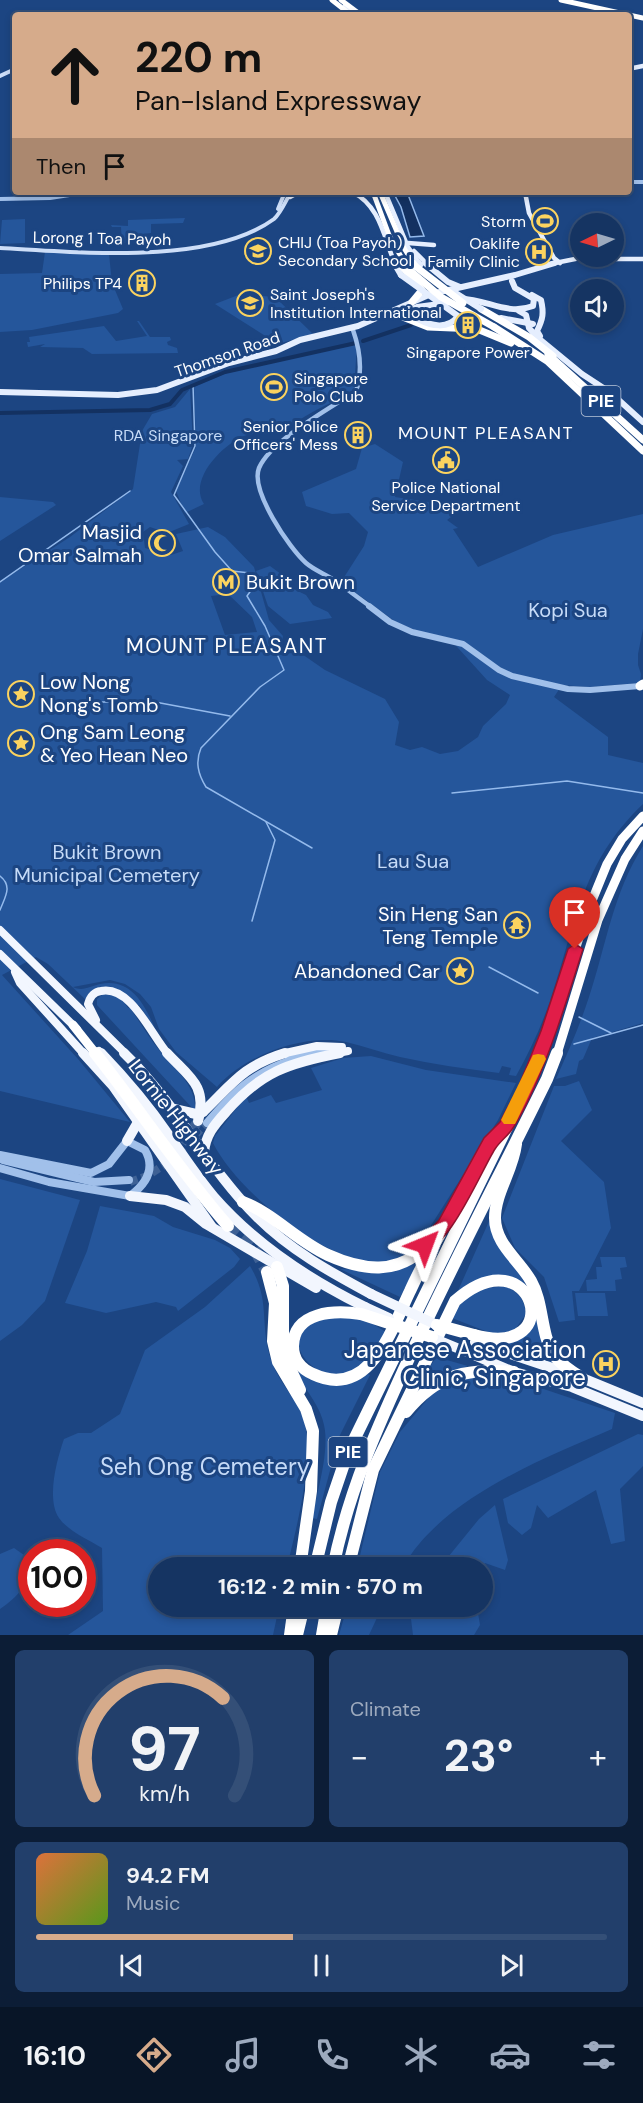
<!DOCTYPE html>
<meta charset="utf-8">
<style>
body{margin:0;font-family:"DM Sans",sans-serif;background:#223f6b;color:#f1f3f6;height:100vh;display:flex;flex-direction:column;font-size:22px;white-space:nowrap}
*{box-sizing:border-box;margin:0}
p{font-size:20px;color:#9daabe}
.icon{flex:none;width:33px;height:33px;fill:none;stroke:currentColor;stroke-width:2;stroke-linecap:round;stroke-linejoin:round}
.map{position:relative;height:1635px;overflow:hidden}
.side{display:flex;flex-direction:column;gap:15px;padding:15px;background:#0c1d36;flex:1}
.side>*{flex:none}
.top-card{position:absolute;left:12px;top:12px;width:620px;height:183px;border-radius:6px;box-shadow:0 3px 9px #0003,0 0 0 2px #344f77;background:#d6ab8b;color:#111;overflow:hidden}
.needle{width:39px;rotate:265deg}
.tools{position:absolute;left:570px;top:213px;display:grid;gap:12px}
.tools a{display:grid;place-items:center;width:54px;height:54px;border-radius:50%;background:#153462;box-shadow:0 3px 9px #0003,0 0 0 2px #344f77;font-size:30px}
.speed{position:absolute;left:18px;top:1539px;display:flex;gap:12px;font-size:30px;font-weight:700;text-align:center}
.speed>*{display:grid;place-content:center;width:78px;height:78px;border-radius:50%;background:#153462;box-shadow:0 3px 9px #0003,0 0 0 2px #344f77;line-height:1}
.speed .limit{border:9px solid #d22;background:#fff;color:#111}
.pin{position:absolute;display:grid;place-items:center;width:51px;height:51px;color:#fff;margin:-62px -26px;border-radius:50% 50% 50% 0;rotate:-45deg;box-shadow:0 0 6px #0007}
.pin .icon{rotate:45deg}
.me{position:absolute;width:66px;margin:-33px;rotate:44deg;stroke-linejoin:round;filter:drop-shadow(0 0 4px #0008)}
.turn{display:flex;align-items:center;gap:21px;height:126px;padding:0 24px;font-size:27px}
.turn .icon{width:78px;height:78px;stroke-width:2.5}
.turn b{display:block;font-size:42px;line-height:51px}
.then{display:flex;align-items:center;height:57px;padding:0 24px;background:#0003;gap:12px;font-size:22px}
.big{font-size:45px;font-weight:700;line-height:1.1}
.side .widget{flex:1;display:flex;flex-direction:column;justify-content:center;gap:9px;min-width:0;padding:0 21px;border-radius:9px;background:#223f6b}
.side .dial{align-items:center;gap:0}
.dial svg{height:156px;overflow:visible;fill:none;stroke:#344f77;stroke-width:7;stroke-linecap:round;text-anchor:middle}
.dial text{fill:#f1f3f6;stroke:none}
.song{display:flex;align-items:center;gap:18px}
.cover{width:72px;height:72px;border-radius:9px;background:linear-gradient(135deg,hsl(20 70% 55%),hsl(90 70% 35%))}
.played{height:6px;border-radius:3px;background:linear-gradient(90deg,#d6ab8b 45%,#344f77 45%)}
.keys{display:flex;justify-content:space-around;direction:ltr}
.heat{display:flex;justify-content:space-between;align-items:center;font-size:33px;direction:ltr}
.side .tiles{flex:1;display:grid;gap:15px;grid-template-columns:1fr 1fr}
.widget:last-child{grid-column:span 2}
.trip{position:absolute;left:148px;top:1557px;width:345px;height:60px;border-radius:30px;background:#153462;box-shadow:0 3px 9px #0003,0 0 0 2px #344f77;font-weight:700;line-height:60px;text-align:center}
.tabs{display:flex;height:96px;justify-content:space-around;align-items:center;background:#081527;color:#9daabe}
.tabs .icon{width:42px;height:42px}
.tabs .selected{color:#d6ab8b}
.tabs b{font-size:27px;color:#f1f3f6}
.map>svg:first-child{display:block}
</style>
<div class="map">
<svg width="643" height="1635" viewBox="0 0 643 1635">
<rect width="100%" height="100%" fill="#1c4582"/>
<g fill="#25569b" fill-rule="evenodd">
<path d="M185 218 183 223 151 224V233L142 234 143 242 122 243 121 227H112L111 225 128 226V220Z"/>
<path d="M25 219V243L0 244 2 220Z"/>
<path d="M45 252 109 254 112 283 123 309 118 313 32 330 0 332V274L42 273Z"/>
<path d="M241 294 275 297 313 334 278 344 215 304Z"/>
<path d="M137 321H139L150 337H170L171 340 167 342 168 345 177 348 178 353 92 354 83 348 40 347 45 344 28 347 27 342H30L29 337 104 326 116 341 147 336Z"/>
<path d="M357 344 354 391C338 400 320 407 304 417 297 421 289 428 280 431 270 435 256 432 244 436 222 445 188 480 204 504L185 513 176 491 196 447 194 387 227 373Z"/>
<path d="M190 389 193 444 188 459 177 460 183 466 171 492 189 524 167 533 150 527 143 532 145 548 171 555 183 551 176 534 208 527 225 537 254 567 269 620 283 636 282 642 276 649 277 655 299 652 325 670 385 699 399 722 395 745 410 750 422 747 440 754 458 751 478 737 483 726 506 704 510 695 487 680 449 638 417 631 396 622 341 582 364 546 368 532 349 513 332 514 306 506 302 492 356 469 362 448 375 444 403 462 395 497 448 505 459 511 447 520 458 528 453 529 478 567 553 535 643 514V629L638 654V665L641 674 640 683 589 687 562 685 554 697 608 737V755L643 763V804C581 863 576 924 550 1001 541 1027 530 1051 516 1076L509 1075 511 1068 502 1066 499 1073C466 1069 433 1064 400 1057 382 1053 364 1046 346 1042 304 1033 245 1055 217 1087L176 1052 159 1029 151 1007 140 994 125 984 110 980 73 987C83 992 90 986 100 984 132 977 146 1007 156 1031L139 1005H136L114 989 86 1000 48 964 36 957 2 975 78 1059 130 1122 0 1091V582L70 537 133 489 142 431 152 414 175 407ZM228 594 252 617 257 632 225 635 211 596Z"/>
<path d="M0 497 53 502 56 505 0 541Z"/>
<path d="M270 566 285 577 281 583 306 595 313 605 328 612 332 618 290 624 268 606 256 571Z"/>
<path d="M643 846V1023L592 1038 583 1059 579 1061 576 1074 556 1079C568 1052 580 1025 589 997 606 946 613 893 643 846Z"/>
<path d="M103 994C115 994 122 998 128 1008H130C140 1022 149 1038 160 1051 174 1069 197 1085 195 1111L97 1005V999Z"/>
<path d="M371 1056 426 1070 516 1083 498 1120 423 1238C413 1247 403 1258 389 1261 332 1272 236 1190 213 1143L215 1136 246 1096 249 1103 271 1095 276 1103 322 1090 311 1068 343 1058Z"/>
<path d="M579 1081 592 1110 561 1141 604 1182 611 1228 579 1291H572L575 1320 559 1322 544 1277 515 1248 502 1218 554 1086H565Z"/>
<path d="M0 1179 80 1200 45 1301 22 1325 0 1341Z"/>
<path d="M100 1206 154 1216 173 1227 215 1240 230 1248 240 1259 234 1267 178 1311 176 1307 156 1302 106 1313 65 1303 87 1251Z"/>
<path d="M490 1219 532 1297C500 1285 487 1271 457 1293Z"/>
<path d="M600 1257H625L627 1267 620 1268 622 1279 615 1280 616 1291H587L586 1280 597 1279 596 1267H602Z"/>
<path d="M420 1261 400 1297 340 1269 398 1270Z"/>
<path d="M250 1266C269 1298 261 1316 268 1349 274 1376 288 1388 300 1410 319 1445 296 1529 287 1567L159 1568V1606L279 1607 273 1635H68L103 1611 102 1548C89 1540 68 1531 59 1518 46 1499 57 1459 64 1439L78 1433H91L120 1414 145 1350 205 1307Z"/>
<path d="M506 1286C519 1293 524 1299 526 1314L514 1331 493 1334 452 1318C463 1293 479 1288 506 1286Z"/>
<path d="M575 1293H605L608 1316H578Z"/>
<path d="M345 1316 368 1321 386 1332C377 1345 370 1359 356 1369 322 1393 271 1339 317 1319 325 1316 337 1317 345 1316Z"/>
<path d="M536 1317 562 1369 496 1345C514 1340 530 1335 536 1317Z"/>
<path d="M436 1357 468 1366 440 1375 418 1387Z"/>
<path d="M301 1371 311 1378 366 1373 370 1375 339 1437 317 1519 312 1518C317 1492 330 1451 324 1425 321 1408 307 1391 297 1376Z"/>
<path d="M471 1376H500L514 1379 615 1413 612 1429C542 1459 442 1498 403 1567L357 1568 380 1472 400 1432 431 1395 444 1385Z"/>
<path d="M638 1434 643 1435V1466L620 1489 625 1541 611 1544 596 1490 548 1518 537 1505 531 1528 522 1535 508 1523 503 1499Z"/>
<path d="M495 1505 508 1560 505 1570 485 1563 483 1567H440L479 1519Z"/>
<path d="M14 1548 31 1560C32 1583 17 1597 0 1609V1554Z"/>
<path d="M347 1607H382L369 1635H339Z"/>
<path d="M413 1607H477L480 1625 474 1635H413L410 1611Z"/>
</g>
<path fill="#133161" stroke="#94baec" stroke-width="1.5" d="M393 192H407L424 236 410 237 401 207Z"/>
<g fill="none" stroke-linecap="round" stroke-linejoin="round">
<g stroke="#94baec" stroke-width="1.5">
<path d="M193 385 195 446 174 495 215 552 232 571 250 573 252 589 247 596 265 626 284 670 260 687 201 748C195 762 198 774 206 787L312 848"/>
<path d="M0 582 130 491"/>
<path d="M91 702H155L230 716"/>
<path d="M452 793 567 781 643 793"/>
<path d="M0 876C13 886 5 897 0 910"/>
<path d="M252 921 275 840 266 822"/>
<path d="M489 967 538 993"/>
<path d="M579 1017 611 1033"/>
<path d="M574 1044 643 1025"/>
</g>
<g stroke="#133161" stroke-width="4">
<path d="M363 341 411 325"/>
<path d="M0 413 150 410 170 404 182 390 225 372 356 343"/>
</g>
<g stroke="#3e6195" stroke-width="8" stroke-dasharray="8 4" stroke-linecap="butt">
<path d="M178 1153 207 1123"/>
<path d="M130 1182 147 1176 169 1162"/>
</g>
<path stroke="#3e6195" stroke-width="10" stroke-dasharray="10 5" stroke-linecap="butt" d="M183 1144 198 1121"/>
<path stroke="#3e6195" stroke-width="12" stroke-dasharray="12 6" stroke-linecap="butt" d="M228 1226 255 1250 267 1272"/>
<g stroke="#a1c0ea" stroke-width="4">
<path d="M628 182H643"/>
<path d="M0 199 50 198 89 192"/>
</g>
<path stroke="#a1c0ea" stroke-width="4.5" d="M353 330C360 350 363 371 356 391 331 408 271 440 259 468 250 490 289 548 306 563 314 570 325 574 334 580 346 588 358 598 371 607"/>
<g stroke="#a1c0ea" stroke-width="6">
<path d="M369 606 390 622 412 632 463 644 499 670 512 676 568 689 590 690 640 686"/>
<path d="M305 1054 326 1049"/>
</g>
<g stroke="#a1c0ea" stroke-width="8">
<path d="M289 1058 311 1053"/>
<path d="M207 1123C234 1092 252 1073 292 1060"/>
<path d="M0 1155 91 1173 109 1164 127 1141 145 1150C156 1169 146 1184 130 1196L49 1182 0 1168"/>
<path d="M3 1160 94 1182 129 1180"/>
</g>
<g stroke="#cddef8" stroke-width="4">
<path d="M0 76 15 69"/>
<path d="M278 209 285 192"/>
<path d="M0 248C77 252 210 266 274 219 281 213 286 200 291 192"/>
</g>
<g stroke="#e5eefe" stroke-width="4.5">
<path d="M345 5 356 15"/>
<path d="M628 69 643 66"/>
<path d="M352 192C380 205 384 238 395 264"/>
<path d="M385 192 408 247 420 264"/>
<path d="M525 192 529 213 554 258 560 263"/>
<path d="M290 197 299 192"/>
<path d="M408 243 434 245"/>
<path d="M414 251 427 264"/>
<path d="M587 259H643"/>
<path d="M550 264 590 256"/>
</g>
<g stroke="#e5eefe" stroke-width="6">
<path d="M394 263 401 275"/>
<path d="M419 263 420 265"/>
<path d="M425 263 448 282 460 287"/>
<path d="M532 295 541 300C544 313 543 319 537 331L540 336"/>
<path d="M461 299C487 299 507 316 533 306L534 299 515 288 512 281"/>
<path d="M519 311 526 315 529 328 537 337 582 374 611 393 643 422"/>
<path d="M400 313 417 307 447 303"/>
<path d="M501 318 533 324"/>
<path d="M0 392 118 395 157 390 229 363 276 351 300 340 358 326 431 294 515 275 555 263"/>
</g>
<g stroke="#f2f6fe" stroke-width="8">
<path d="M0 930 126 1054"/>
<path d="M0 954 77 1029"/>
<path d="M15 972 20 983 84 1054"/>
<path d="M96 1020 88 1004C90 997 93 992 101 991 131 985 151 1035 168 1054"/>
<path d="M99 1051 102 1054"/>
<path d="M281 1054 317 1046 342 1047"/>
<path d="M332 1054 348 1051"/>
</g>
<g stroke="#f2f6fe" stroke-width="10">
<path d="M83 1053 113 1086 212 1227"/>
<path d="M101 1053C125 1078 148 1105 168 1134 183 1155 197 1177 214 1197 256 1245 308 1279 365 1307"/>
<path d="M124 1053C175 1102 207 1167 257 1217 290 1250 330 1272 371 1294"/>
<path d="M167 1053C188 1076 208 1085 198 1121"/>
<path d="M174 1109 196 1114"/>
<path d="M203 1112C233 1083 243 1066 285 1053"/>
<path d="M127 1141 138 1122"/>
<path d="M204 1153C205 1136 214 1125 226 1112 261 1072 288 1063 340 1053"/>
<path d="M130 1196 166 1200 185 1207 206 1224 316 1288"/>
<path d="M475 1342 582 1378 643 1403"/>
<path d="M469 1353 514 1372 572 1387 643 1416"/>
</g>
<g stroke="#fff" stroke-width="5">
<path d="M332 0 351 15"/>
<path d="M341 0 361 15"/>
<path d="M561 0 643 18"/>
<path d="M373 192 389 235 405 264"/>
<path d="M380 192 404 248 414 264"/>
</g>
<g stroke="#fff" stroke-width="7">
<path d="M405 263 408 269"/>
<path d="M413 263 415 266"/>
<path d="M401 265 422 290 412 302"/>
<path d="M481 309 529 337 553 356"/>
<path d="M395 314 428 327 477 329 511 343"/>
<path d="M494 327 547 361 643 451"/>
<path d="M548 354 643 440"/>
</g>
<g stroke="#fff" stroke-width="9">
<path d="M640 686 643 684"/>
<path d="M73 1025 96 1054"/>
<path d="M540 1054 589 908 607 864 622 839 643 816"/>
<path d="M557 1054 598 920 625 859 643 831"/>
</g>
<g stroke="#fff" stroke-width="12">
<path d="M95 1053C140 1110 180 1171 228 1226"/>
<path d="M516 1144C513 1170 495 1193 495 1218 495 1244 519 1260 531 1281 544 1304 540 1333 554 1355 561 1365 572 1372 582 1378"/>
<path d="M243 1202C274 1214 297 1241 328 1255 408 1291 435 1244 470 1179 479 1163 486 1146 499 1133"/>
<path d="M277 1267 283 1286V1353L300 1390"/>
<path d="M267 1272 275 1303 273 1341 278 1362 306 1409 313 1431 311 1491 300 1568"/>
<path d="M361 1314C335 1310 294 1311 293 1346 293 1359 301 1369 313 1374 370 1401 392 1328 410 1291 419 1271 429 1253 440 1234"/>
<path d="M406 1412C437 1374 467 1368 514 1372"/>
<path d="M315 1568 331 1502 348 1452 533 1074 540 1053"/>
<path d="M333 1568C348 1492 379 1423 411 1354 454 1261 502 1171 547 1079L557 1053"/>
<path d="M348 1568 373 1470 455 1301C533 1232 570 1361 474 1335"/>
<path d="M290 1635 294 1606"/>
<path d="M297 1635 304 1606"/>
<path d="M322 1635 327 1606"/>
<path d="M331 1635 338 1606"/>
</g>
<g stroke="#e5eefe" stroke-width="6">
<path d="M401 275 458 316C448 330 431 326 418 319"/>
<path d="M451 290 481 309"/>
</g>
<g stroke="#f2f6fe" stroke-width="10">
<path d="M196 1114 203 1112"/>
<path d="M371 1294 441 1327"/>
<path d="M365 1307 389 1318"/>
<path d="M428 1336 469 1353"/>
</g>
<g stroke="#fff" stroke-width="7">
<path d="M415 266 463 303"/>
<path d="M408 269 441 297 494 327"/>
</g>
<g stroke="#fff" stroke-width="12">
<path d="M361 1314 432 1337"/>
<path d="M437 1325 474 1335"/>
</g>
</g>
<path fill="#e11d48" stroke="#92132f" stroke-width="1.5" d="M575 944 583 949C568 996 554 1043 534 1088 528 1101 521 1116 513 1128 508 1136 500 1141 495 1149 482 1169 445 1259 419 1250L416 1245 439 1220 484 1138 500 1122 518 1088 541 1031 568 949Z"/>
<path fill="#f59e0b" d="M538 1054 544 1055 546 1059 517 1120 515 1124H504L501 1120 531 1059 533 1055Z"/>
<defs>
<symbol id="stadium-ring" viewBox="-11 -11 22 22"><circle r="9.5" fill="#1c4582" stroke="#fbd35f" stroke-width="1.5"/><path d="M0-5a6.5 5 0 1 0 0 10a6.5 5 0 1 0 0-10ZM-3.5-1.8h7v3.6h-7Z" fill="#fbd35f"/></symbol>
<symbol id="school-ring" viewBox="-11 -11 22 22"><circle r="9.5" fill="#1c4582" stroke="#fbd35f" stroke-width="1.5"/><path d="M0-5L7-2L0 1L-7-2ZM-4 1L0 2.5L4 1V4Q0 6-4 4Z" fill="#fbd35f"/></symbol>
<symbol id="hospital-ring" viewBox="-11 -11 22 22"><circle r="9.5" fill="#1c4582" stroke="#fbd35f" stroke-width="1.5"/><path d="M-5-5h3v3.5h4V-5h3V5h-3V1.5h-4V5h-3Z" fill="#fbd35f"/></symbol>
<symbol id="building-ring" viewBox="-11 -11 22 22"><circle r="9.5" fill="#1c4582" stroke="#fbd35f" stroke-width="1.5"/><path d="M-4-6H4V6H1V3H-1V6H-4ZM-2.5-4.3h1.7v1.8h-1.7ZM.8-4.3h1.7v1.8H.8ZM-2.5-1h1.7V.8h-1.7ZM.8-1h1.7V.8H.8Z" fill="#fbd35f"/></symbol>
<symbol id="civic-ring" viewBox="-11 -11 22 22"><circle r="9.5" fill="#1c4582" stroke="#fbd35f" stroke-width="1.5"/><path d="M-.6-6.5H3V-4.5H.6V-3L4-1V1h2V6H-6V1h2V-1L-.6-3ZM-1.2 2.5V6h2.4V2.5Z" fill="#fbd35f"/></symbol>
<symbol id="mosque-ring" viewBox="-11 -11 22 22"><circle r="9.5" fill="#1c4582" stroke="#fbd35f" stroke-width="1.5"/><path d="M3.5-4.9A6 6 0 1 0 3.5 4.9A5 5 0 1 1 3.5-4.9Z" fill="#fbd35f"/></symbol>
<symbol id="metro-ring" viewBox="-11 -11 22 22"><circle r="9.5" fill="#1c4582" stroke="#fbd35f" stroke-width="1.5"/><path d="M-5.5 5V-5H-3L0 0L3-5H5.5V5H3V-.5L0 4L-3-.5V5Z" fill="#fbd35f"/></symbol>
<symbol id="sight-ring" viewBox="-11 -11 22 22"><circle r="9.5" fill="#1c4582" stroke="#fbd35f" stroke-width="1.5"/><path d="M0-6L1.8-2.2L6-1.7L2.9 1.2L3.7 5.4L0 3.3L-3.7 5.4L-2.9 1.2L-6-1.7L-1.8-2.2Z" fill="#fbd35f"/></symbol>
<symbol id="temple-ring" viewBox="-11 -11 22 22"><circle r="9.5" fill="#1c4582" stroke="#fbd35f" stroke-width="1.5"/><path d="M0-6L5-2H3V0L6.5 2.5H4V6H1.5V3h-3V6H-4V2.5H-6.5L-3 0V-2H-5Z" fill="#fbd35f"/></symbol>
</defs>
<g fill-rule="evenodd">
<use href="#stadium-ring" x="530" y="206" width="30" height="30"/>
<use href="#school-ring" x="243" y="236" width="30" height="30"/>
<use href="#hospital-ring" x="524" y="237" width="30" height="30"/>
<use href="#building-ring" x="127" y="268" width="30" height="30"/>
<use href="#school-ring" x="235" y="288" width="30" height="30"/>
<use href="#building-ring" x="453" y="310" width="30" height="30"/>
<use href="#stadium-ring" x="259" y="372" width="30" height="30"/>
<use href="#building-ring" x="343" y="420" width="30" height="30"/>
<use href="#civic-ring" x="431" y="445" width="30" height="30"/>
<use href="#mosque-ring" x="147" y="528" width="30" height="30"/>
<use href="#metro-ring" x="211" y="567" width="30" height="30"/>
<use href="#sight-ring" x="6" y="679" width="30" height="30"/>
<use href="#sight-ring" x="6" y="728" width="30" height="30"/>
<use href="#temple-ring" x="502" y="910" width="30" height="30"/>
<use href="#sight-ring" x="445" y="956" width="30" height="30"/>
<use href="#hospital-ring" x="591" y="1349" width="30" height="30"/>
</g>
<g text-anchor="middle" stroke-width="6" stroke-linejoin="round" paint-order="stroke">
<g font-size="16" fill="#fff" stroke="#1c4582" text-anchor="end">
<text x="526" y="227">Storm</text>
<text x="278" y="248" text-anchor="start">CHIJ (Toa Payoh)<tspan x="278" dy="18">Secondary School</tspan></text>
<text x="520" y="249">Oaklife<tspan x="520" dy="18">Family Clinic</tspan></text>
<text x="122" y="289">Philips TP4</text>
<text x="270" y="300" text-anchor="start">Saint Joseph's<tspan x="270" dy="18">Institution International</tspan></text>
<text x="468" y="358" text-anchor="middle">Singapore Power</text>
<text x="294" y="384" text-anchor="start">Singapore<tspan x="294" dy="18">Polo Club</tspan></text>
<text x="338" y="432">Senior Police<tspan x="338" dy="18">Officers' Mess</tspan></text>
<text x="446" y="493" text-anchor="middle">Police National<tspan x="446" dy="18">Service Department</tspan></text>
</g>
<g font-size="16" fill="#fff" stroke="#1c4582">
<text transform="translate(102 238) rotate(1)" y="6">Lorong 1 Toa Payoh</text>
<text transform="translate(227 354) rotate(-19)" y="6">Thomson Road</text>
</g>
<g font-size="16" fill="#c6dbf8" stroke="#1c4582">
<text x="168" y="441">RDA Singapore</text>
</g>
<g fill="#1c4582" stroke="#bbc7da" stroke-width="1.5">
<rect x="581.5" y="386" width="39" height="30" rx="4.5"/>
<rect x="328.5" y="1437" width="39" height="30" rx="4.5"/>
</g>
<g font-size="18" font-weight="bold" fill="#fff">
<text x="601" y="407">PIE</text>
<text x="348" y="1458">PIE</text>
</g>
<g font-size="18" letter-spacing="1.5" fill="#fff" stroke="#1c4582">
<text x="486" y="439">MOUNT PLEASANT</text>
</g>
<g font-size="20" fill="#fff" stroke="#1c4582" text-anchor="end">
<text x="142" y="539">Masjid<tspan x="142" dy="23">Omar Salmah</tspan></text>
<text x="246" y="589" text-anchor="start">Bukit Brown</text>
<text x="40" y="689" text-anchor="start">Low Nong<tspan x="40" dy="23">Nong's Tomb</tspan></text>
<text x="40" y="739" text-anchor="start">Ong Sam Leong<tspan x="40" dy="23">&amp; Yeo Hean Neo</tspan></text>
<text x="498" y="921">Sin Heng San<tspan x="498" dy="23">Teng Temple</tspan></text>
<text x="440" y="978">Abandoned Car</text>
</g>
<g font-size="20" fill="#c6dbf8" stroke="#1c4582">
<text x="568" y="617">Kopi Sua</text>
<text x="107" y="859">Bukit Brown<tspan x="107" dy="23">Municipal Cemetery</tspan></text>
<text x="413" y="868">Lau Sua</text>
</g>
<g font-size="20" fill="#fff" stroke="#1c4582">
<text transform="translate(176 1117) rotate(52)" y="7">Lornie Highway</text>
</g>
<g font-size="21" letter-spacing="1.5" fill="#fff" stroke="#1c4582">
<text x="227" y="653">MOUNT PLEASANT</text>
</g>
<g font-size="24" fill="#fff" stroke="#1c4582" text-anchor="end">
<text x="586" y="1358">Japanese Association<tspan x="586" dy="28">Clinic, Singapore</tspan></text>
</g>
<g font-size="24" fill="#c6dbf8" stroke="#1c4582">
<text x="205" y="1475">Seh Ong Cemetery</text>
</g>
</g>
</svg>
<div class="tools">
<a><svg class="needle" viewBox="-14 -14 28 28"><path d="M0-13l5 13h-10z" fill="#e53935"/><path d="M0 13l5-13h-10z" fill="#9daabe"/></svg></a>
<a><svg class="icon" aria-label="sound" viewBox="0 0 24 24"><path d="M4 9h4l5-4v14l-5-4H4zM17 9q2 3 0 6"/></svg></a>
</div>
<div class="speed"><div class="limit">100</div></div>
<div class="pin" style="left:575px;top:949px;background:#d93025"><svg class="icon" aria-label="arrive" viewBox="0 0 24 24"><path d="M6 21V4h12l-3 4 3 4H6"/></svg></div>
<svg class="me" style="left:425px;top:1245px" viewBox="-20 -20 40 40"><path d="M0-17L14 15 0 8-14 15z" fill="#e11d48" stroke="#fff" stroke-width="4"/></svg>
<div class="trip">16:12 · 2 min · 570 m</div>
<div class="top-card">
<div class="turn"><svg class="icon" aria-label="ahead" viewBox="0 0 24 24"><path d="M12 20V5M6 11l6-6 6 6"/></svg><div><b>220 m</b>Pan-Island Expressway</div></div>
<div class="then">Then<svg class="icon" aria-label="arrive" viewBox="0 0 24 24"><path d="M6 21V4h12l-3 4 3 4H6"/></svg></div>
</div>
</div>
<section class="side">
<div class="tiles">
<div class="widget dial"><svg viewBox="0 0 100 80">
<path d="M14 69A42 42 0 1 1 86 69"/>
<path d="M14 69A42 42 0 0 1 80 19" stroke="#d6ab8b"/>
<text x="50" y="56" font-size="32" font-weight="700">97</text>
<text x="50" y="72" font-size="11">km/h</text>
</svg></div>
<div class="widget"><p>Climate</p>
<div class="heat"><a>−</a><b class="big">23°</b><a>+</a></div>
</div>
<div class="widget">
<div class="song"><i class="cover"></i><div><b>94.2 FM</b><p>Music</p></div></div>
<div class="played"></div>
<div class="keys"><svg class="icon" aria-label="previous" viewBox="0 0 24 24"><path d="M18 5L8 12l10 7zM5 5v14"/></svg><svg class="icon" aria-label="pause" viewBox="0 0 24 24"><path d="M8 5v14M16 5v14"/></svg><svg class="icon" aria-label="next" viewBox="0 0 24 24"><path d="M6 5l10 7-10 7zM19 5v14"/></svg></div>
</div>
</div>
</section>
<nav class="tabs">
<b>16:10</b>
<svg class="icon selected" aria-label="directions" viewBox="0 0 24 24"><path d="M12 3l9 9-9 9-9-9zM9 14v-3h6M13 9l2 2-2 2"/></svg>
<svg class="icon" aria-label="music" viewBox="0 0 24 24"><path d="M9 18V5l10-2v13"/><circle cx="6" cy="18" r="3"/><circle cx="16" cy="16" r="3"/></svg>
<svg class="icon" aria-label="phone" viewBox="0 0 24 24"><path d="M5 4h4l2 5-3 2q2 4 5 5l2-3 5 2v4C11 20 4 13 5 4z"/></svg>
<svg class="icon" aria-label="climate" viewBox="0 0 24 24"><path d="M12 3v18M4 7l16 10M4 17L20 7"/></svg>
<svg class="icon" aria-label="car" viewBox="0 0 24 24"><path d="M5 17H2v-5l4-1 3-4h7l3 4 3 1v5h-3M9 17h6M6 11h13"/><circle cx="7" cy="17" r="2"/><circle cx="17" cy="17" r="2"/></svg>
<svg class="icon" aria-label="filters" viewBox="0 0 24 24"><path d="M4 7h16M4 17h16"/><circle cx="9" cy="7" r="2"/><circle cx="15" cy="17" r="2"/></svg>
</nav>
